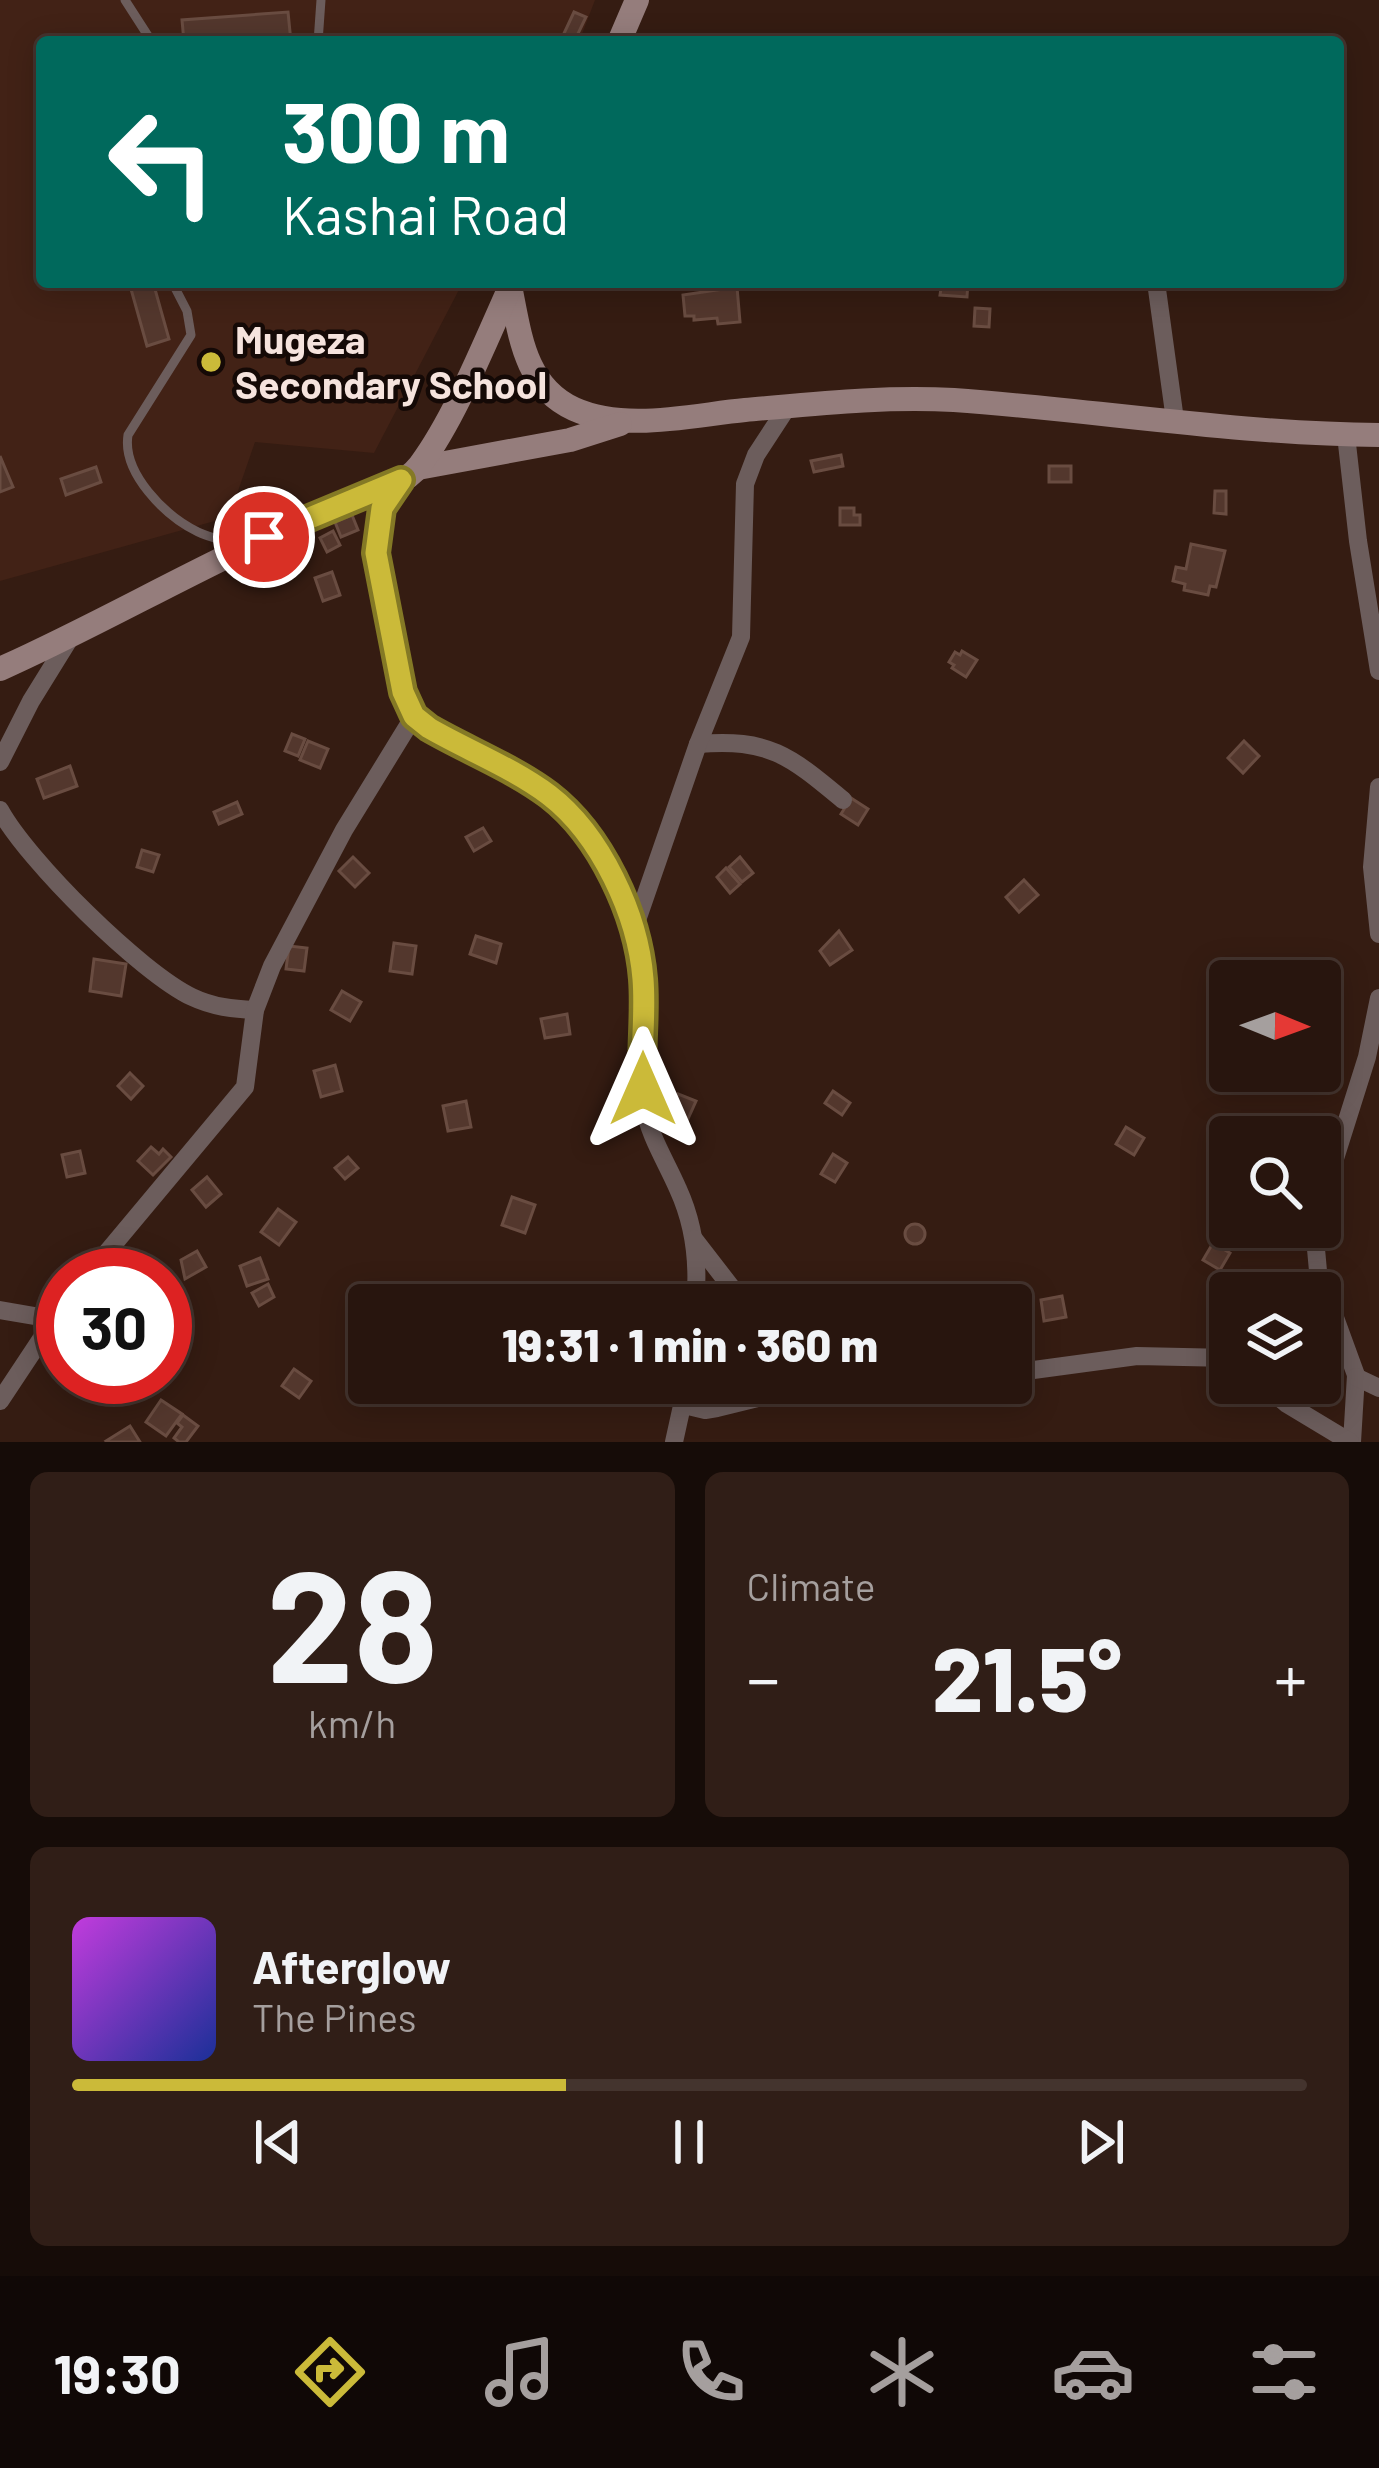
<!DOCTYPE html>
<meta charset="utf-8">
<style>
body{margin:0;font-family:Barlow,sans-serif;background:#301e17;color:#f1f3f6;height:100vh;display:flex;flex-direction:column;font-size:45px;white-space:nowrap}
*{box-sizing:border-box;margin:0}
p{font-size:39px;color:#a59f9e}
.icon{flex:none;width:66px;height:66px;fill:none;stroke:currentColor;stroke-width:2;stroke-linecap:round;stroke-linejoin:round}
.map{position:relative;height:1442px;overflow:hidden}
.drawer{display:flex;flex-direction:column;gap:30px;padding:30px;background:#160c08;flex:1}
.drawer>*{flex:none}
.top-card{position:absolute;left:36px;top:36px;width:1308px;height:252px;border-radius:12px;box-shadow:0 6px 30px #0003,0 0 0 3px #44342e;background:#00695c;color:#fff;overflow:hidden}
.needle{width:78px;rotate:91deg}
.tools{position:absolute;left:1209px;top:960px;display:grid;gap:24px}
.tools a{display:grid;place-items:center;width:132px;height:132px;border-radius:12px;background:#28150e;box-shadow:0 6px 30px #0003,0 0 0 3px #44342e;font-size:60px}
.speed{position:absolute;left:36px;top:1248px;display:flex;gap:24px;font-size:60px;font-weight:700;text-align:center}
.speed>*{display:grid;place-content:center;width:156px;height:156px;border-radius:50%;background:#28150e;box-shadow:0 6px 30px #0003,0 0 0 3px #44342e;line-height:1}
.speed .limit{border:18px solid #d22;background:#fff;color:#111}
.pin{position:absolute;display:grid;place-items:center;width:102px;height:102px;color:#fff;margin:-51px;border:6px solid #fff;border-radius:50%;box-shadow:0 3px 12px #0007}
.me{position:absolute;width:132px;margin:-66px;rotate:0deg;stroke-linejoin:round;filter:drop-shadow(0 0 9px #0008)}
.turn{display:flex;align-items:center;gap:42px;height:252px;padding:0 48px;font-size:54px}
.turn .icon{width:156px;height:156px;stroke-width:2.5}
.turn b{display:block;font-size:84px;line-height:102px}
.big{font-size:90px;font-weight:800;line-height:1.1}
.drawer .widget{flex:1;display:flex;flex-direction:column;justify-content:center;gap:18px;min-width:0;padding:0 42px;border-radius:18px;background:#301e17}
.drawer .dial{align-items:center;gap:0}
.dial b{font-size:156px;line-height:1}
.song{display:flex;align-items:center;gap:36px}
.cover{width:144px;height:144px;border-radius:18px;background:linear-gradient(135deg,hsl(290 70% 55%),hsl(230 70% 35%))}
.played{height:12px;border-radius:6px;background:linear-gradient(90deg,#cbba39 40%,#44342e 40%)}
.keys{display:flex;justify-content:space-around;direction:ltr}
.heat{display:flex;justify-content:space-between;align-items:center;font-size:66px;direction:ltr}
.drawer .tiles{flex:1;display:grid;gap:30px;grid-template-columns:1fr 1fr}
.widget:last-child{grid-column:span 2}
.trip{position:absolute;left:348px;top:1284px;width:684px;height:120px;border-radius:12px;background:#28150e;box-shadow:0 6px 30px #0003,0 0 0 3px #44342e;font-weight:800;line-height:120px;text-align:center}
.tab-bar{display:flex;height:192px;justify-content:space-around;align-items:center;background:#100806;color:#a59f9e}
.tab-bar .icon{width:84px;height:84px}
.tab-bar .current{color:#cbba39}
.tab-bar b{font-size:54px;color:#f1f3f6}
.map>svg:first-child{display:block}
</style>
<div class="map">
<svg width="1379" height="1442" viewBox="0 0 1379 1442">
<rect width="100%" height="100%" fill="#351c12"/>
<path fill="#422216" d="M0 0H595L579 42H42V282H463L374 453 255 442 229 517 0 581Z"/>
<g fill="#53372d" stroke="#694c41" stroke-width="3">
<path d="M288 12 291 42H184L182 20Z"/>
<path d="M574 12 586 17 574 42H560Z"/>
<path d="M129 282H153L169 339 147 346Z"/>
<path d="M942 282H968L967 297 940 295Z"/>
<path d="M737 287 740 322 718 324 717 318 694 320V316H685L683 295Z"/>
<path d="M975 308 990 309 989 327 974 326Z"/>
<path d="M841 455 843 466 814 472 811 461Z"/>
<path d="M0 456 13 487 0 492Z"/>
<rect x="1049" y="466" width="22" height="16"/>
<path d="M96 467 101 482 66 495 61 479Z"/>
<path d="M1215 491H1226V514L1214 513Z"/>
<path d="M840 508H854V515H860V525H840Z"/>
<path d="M352 515 358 530 341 537 335 522Z"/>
<path d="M333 531 340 545 327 552 320 538Z"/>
<path d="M1191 544 1225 551 1216 587 1210 586 1208 595 1184 590 1185 584 1173 581 1176 567 1186 569Z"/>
<path d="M332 572 340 595 323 601 315 578Z"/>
<path d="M962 651 977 660 966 677 952 668 954 665 949 662 955 652 960 655Z"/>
<path d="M292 734 305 739 298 756 285 751Z"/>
<path d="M308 741 328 749 320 768 300 760Z"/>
<path d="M1244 741 1259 756 1243 773 1228 758Z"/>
<path d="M70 766 77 786 44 798 37 779Z"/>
<path d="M851 798 868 809 858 825 841 814Z"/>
<path d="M237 802 242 814 219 824 214 812Z"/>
<path d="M483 828 491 841 474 851 466 837Z"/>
<path d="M142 850 159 855 153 872 137 867Z"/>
<path d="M353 857 369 873 355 887 339 871Z"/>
<path d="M740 857 753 873 742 882 729 867Z"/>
<path d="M726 868 740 884 730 893 717 877Z"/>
<path d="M1024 880 1038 895 1019 912 1006 897Z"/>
<path d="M839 931 852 950 830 965 820 951Z"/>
<path d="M476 936 501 944 496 963 470 954Z"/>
<path d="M394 943 416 946 412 974 390 971Z"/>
<path d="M289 946 307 948 304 971 286 969Z"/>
<path d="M94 959 126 964 121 996 90 991Z"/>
<path d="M342 991 361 1002 350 1021 331 1010Z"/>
<path d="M567 1014 570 1034 545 1038 541 1019Z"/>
<path d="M335 1065 342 1091 321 1097 314 1071Z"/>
<path d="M130 1073 143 1086 131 1099 118 1086Z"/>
<path d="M833 1091 850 1103 842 1115 825 1103Z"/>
<path d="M678 1094 696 1101 687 1121 670 1114Z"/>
<path d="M466 1101 471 1127 448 1131 443 1106Z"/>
<path d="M1126 1127 1144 1138 1134 1155 1116 1144Z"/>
<path d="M151 1147 159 1154 163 1149 171 1157 153 1175 138 1161Z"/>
<path d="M80 1151 85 1173 67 1177 62 1155Z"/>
<path d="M833 1154 847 1163 835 1182 821 1174Z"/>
<path d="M348 1157 358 1168 345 1179 335 1168Z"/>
<path d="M207 1177 221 1194 206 1207 192 1190Z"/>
<path d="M512 1197 535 1205 525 1233 502 1225Z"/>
<path d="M278 1209 296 1222 279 1245 261 1232Z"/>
<circle cx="915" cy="1234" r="10"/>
<path d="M1213 1243 1230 1253 1220 1270 1203 1260Z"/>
<path d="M197 1251 206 1267 185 1279 181 1260Z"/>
<path d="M260 1258 268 1279 247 1286 240 1266Z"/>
<path d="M268 1284 274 1297 259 1306 252 1293Z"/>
<path d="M360 1294H379L378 1305H369V1318L359 1317Z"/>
<path d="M1062 1296 1066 1317 1044 1321 1041 1300Z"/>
<path d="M294 1369 311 1381 299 1398 282 1386Z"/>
<path d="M161 1400 182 1414 166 1436 146 1422Z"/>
<path d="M183 1415 198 1426 186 1442H179L174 1438 182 1427 177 1423Z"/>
<path d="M130 1426 140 1442H107L106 1441Z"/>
</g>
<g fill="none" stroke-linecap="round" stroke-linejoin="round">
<g stroke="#6c5d5c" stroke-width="9">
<path d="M125 0 152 42"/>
<path d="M318 42 321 0"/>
<path d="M172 282 187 311 191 335 128 435C122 473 165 516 198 532 210 538 224 540 236 544"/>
</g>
<g stroke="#6c5d5c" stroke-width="18">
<path d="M1156 282 1175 420"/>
<path d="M1346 435 1358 541 1379 671"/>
<path d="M399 482C389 498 379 512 377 531 373 562 396 695 415 717 426 730 447 738 461 746 516 776 569 801 601 858 628 908 646 957 644 1014 643 1044 639 1075 644 1105 649 1136 666 1161 678 1189 695 1226 699 1265 695 1305"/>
<path d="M698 744C769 738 790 756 843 800"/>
<path d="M0 762 31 701 70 638"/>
<path d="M1379 787 1372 867 1379 934"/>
<path d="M0 810C28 861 140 972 192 997 213 1007 233 1009 255 1010"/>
<path d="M634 929 698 744 741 637 745 484 756 455 788 406"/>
<path d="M1320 1206 1367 1057 1379 998"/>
<path d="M1314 1227 1318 1271 1356 1375 1352 1442"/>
<path d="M694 1239 745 1305"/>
<path d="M88 1275 245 1087 255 1010 272 966 344 830 414 716"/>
<path d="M0 1310 52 1319"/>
<path d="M1011 1373 1137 1356 1230 1358"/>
<path d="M1356 1377 1379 1388"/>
<path d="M1262 1383 1287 1404 1350 1442"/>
<path d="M0 1401 63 1306"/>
<path d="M684 1405 705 1410 717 1408 818 1383"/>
<path d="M674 1442 687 1383"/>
</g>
<g stroke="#957d7c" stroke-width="24">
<path d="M619 42 637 0"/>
<path d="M510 286C520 334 524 386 574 409 625 432 692 415 745 410 814 404 884 396 954 400 1095 410 1237 434 1379 435"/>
<path d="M418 468 570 440 620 424"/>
<path d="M0 669C112 619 217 555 331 510 358 499 401 490 420 465 455 418 486 340 511 285"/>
</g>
</g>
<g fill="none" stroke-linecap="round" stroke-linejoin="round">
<defs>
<path id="route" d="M264 537 401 480 382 508 376 553 403 692 414 716 429 728C467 750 513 768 549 795 601 835 638 915 643 979 646 1016 640 1052 643 1089"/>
</defs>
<use href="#route" stroke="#847925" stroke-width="30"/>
<use href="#route" stroke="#cbba39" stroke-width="21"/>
</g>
<circle fill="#cbba39" stroke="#140906" stroke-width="4.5" cx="211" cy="362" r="12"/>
<g text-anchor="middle" stroke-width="9" stroke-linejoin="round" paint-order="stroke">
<g font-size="39" font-weight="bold" fill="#f5e3dd" stroke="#140906" text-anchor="start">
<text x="235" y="354">Mugeza<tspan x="235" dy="45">Secondary School</tspan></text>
</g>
</g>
</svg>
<div class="tools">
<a><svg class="needle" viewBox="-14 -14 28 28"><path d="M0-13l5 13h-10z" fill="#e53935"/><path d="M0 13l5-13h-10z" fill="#a59f9e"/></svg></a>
<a><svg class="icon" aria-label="search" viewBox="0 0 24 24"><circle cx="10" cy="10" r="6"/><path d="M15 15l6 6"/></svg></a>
<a><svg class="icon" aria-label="layers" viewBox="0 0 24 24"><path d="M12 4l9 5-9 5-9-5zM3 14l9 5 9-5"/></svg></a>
</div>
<div class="speed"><div class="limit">30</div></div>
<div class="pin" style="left:264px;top:537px;background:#d93025"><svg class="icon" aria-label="arrive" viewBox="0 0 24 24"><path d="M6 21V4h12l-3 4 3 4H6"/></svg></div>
<svg class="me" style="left:643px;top:1089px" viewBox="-20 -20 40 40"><path d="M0-17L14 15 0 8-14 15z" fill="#cbba39" stroke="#fff" stroke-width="4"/></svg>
<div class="trip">19:31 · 1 min · 360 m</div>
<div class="top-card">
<div class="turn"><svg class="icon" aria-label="left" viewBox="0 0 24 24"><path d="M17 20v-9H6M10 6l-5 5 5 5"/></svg><div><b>300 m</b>Kashai Road</div></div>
</div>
</div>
<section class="drawer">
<div class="tiles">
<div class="widget dial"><b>28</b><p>km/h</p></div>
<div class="widget"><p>Climate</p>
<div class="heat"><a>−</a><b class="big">21.5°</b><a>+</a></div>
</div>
<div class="widget">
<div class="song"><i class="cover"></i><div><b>Afterglow</b><p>The Pines</p></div></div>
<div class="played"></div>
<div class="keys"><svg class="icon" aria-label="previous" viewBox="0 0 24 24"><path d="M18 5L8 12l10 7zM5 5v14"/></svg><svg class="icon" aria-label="pause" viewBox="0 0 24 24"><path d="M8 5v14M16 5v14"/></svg><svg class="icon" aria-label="next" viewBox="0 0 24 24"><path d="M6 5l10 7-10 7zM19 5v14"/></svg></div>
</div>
</div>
</section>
<nav class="tab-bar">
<b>19:30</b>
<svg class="icon current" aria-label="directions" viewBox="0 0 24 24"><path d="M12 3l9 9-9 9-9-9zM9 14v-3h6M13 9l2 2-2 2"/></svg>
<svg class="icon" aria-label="music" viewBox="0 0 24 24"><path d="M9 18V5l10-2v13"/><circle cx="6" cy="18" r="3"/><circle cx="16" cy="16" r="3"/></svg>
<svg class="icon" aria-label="phone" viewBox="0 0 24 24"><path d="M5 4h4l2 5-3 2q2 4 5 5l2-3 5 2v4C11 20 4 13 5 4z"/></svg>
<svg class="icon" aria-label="climate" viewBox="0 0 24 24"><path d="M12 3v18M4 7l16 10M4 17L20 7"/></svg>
<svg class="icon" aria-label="car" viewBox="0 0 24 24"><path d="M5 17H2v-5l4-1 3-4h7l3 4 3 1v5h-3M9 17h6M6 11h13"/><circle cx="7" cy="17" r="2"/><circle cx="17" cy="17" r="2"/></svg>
<svg class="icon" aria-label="filters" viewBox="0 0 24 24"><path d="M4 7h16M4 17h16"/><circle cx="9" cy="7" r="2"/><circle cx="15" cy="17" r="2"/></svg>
</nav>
